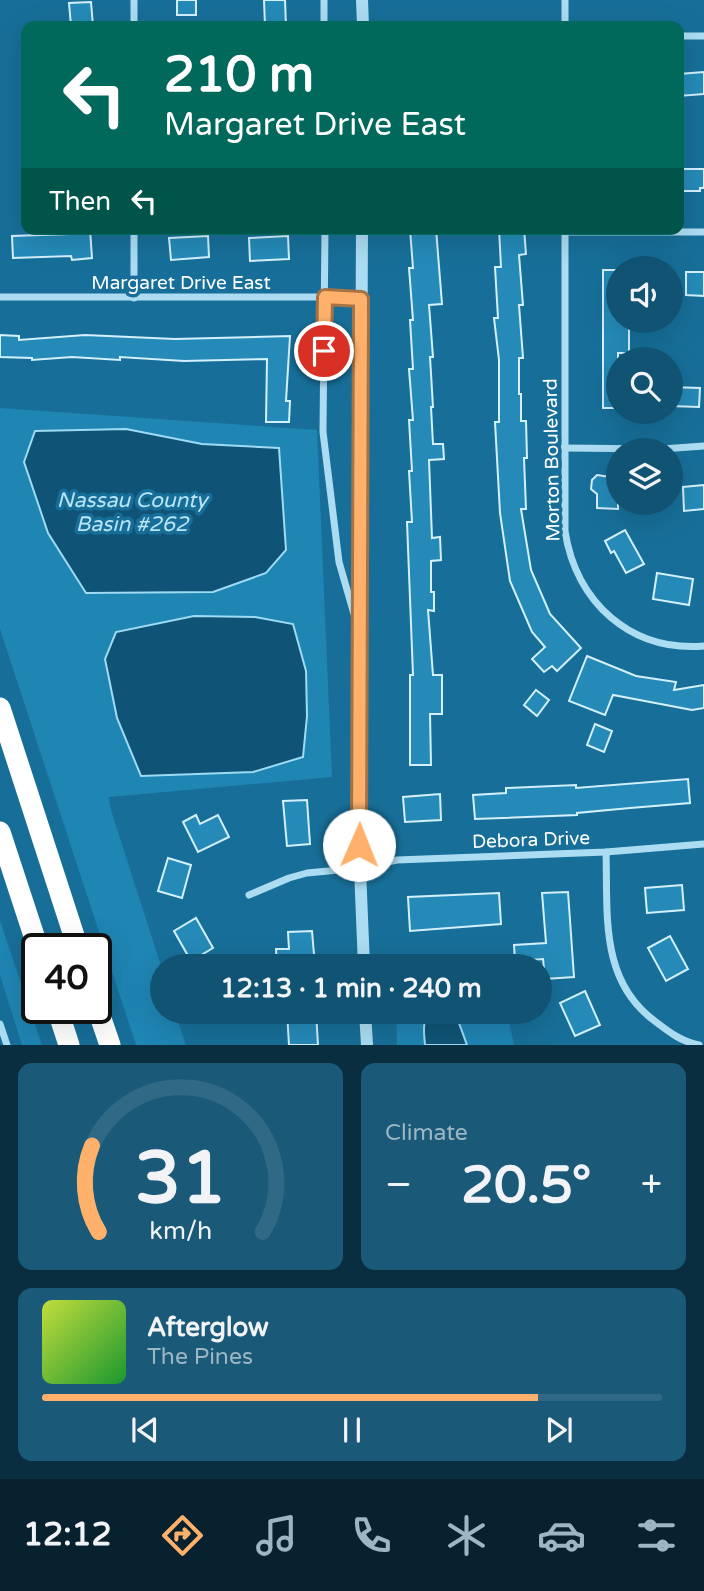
<!DOCTYPE html>
<meta charset="utf-8">
<style>
body{margin:0;font-family:"Varela Round",sans-serif;background:#1a5978;color:#f1f3f6;height:100vh;display:flex;flex-direction:column;font-size:26px;white-space:nowrap}
*{box-sizing:border-box;margin:0}
p{font-size:23px;color:#9cb6c4}
.icon{flex:none;width:38px;height:38px;fill:none;stroke:currentColor;stroke-width:2;stroke-linecap:round;stroke-linejoin:round}
.map{position:relative;height:1045px;overflow:hidden}
.sheet{display:flex;flex-direction:column;gap:18px;padding:18px;background:#092e3f;flex:1}
.sheet>*{flex:none}
.top-card{position:absolute;left:21px;top:21px;width:663px;height:214px;border-radius:14px;box-shadow:0 7px 28px #0002;background:#00695c;color:#fff;overflow:hidden}
.buttons{position:absolute;left:606px;top:256px;display:grid;gap:14px}
.buttons a{display:grid;place-items:center;width:77px;height:77px;border-radius:50%;background:#115373;box-shadow:0 7px 28px #0002;font-size:35px}
.speed{position:absolute;left:21px;top:933px;display:flex;gap:14px;font-size:35px;font-weight:700;text-align:center}
.speed>*{display:grid;place-content:center;width:91px;height:91px;border-radius:50%;background:#115373;box-shadow:0 7px 28px #0002;line-height:1}
.speed .limit{border:4px solid #111;border-radius:10px;background:#fff;color:#111}
.pin{position:absolute;display:grid;place-items:center;width:60px;height:60px;color:#fff;margin:-30px;border:4px solid #fff;border-radius:50%;box-shadow:0 2px 7px #0007}
.me{position:absolute;width:77px;margin:-38px;rotate:1deg;stroke-linejoin:round;filter:drop-shadow(0 0 5px #0008)}
.turn{display:flex;align-items:center;gap:24px;height:147px;padding:0 28px;font-size:32px}
.turn .icon{width:91px;height:91px;stroke-width:2.5}
.turn b{display:block;font-size:49px;line-height:60px}
.then{display:flex;align-items:center;height:66px;padding:0 28px;background:#0003;gap:14px;font-size:26px}
.big{font-size:52px;font-weight:800;line-height:1.1}
.sheet .widget{flex:1;display:flex;flex-direction:column;justify-content:center;gap:10px;min-width:0;padding:0 24px;border-radius:14px;background:#1a5978}
.sheet .dial{align-items:center;gap:0}
.dial svg{height:182px;overflow:visible;fill:none;stroke:#306985;stroke-width:7;stroke-linecap:round;text-anchor:middle}
.dial text{fill:#f1f3f6;stroke:none}
.song{display:flex;align-items:center;gap:21px}
.cover{width:84px;height:84px;border-radius:10px;background:linear-gradient(135deg,hsl(70 70% 55%),hsl(130 70% 35%))}
.played{height:7px;border-radius:4px;background:linear-gradient(90deg,#ffb16c 80%,#306985 80%)}
.keys{display:flex;justify-content:space-around;direction:ltr}
.heat{display:flex;justify-content:space-between;align-items:center;font-size:38px;direction:ltr}
.sheet .tiles{flex:1;display:grid;gap:18px;grid-template-columns:1fr 1fr}
.widget:last-child{grid-column:span 2}
.trip{position:absolute;left:150px;top:954px;width:402px;height:70px;border-radius:35px;background:#115373;box-shadow:0 7px 28px #0002;font-weight:800;line-height:70px;text-align:center}
.dock{display:flex;height:112px;justify-content:space-around;align-items:center;background:#07212e;color:#9cb6c4}
.dock .icon{width:49px;height:49px}
.dock .active{color:#ffb16c}
.dock b{font-size:32px;color:#f1f3f6}
.map>svg:first-child{display:block}
</style>
<div class="map">
<svg width="704" height="1045" viewBox="0 0 704 1045">
<rect width="100%" height="100%" fill="#176f99"/>
<g fill="#1f85b3" fill-rule="evenodd">
<path d="M0 408 317 430 332 777 109 797 110 807 163 972V1012H175L186 1045H136L0 629ZM126 429 202 444 279 448 286 550 266 573 213 592 86 593 24 462 35 431ZM293 624 306 671 307 716 117 718 105 659 116 632Z"/>
<path d="M0 921 42 1045H22L0 975Z"/>
<path d="M396 1012H437C420 1016 424 1031 425 1045H397Z"/>
<path d="M450 1012H507L514 1045H467L456 1015Z"/>
</g>
<g fill="#0f5476" stroke="#9edbf4" stroke-width="2">
<path d="M126 429 202 444 279 448 286 550 266 573 213 592 86 593 48 533 24 462 35 431Z"/>
<path d="M194 616 255 617 293 624 306 671 307 716 303 757 253 772 141 776 117 718 105 659 116 632Z"/>
<path d="M437 1012H450L456 1015 467 1045H425C424 1031 420 1016 437 1012Z"/>
</g>
<g fill="#258ab8" stroke="#d3f0fc" stroke-width="2">
<rect x="177" y="0" width="19" height="15"/>
<path d="M264 0H285L286 26H265Z"/>
<path d="M91 2 93 26H71L69 3Z"/>
<path d="M704 72V94L679 96V74Z"/>
<path d="M679 169H704V188H700V191H679Z"/>
<path d="M69 229H90L92 258 72 260 71 256 13 258 12 236 70 234Z"/>
<path d="M410 229H436L442 304 429 305 433 357H430L433 407H431L433 444H443L444 459 429 460 432 538 440 537 441 560 431 561V592H434V611L428 610 433 675H442V714H430L431 765H410V675H413L407 522H412L409 471H412L409 420H413L409 369H413L410 320H413L409 268H413Z"/>
<path d="M499 229H524L526 254 519 255 523 305H519L523 358H519V394H521V421H526L527 458H524L526 509H521L531 570 550 614 581 648 557 671 552 666 544 672 532 659 545 647 532 632 510 581 500 513 495 422H499V360L494 318H498L495 267H501Z"/>
<path d="M208 236 209 257 171 260 169 238Z"/>
<path d="M288 236 289 259 250 261 249 238Z"/>
<path d="M603 270H618V320H629V353H618V408H603Z"/>
<path d="M686 272H704V296L686 295Z"/>
<path d="M0 335 19 336V340L85 335 175 339 290 336 286 401H290L289 422H266L267 359 184 361 120 357V360L72 357 32 360V358L0 357Z"/>
<path d="M670 387 700 388 699 407 670 406Z"/>
<path d="M597 475 618 478V509L597 508V494L591 489 592 480Z"/>
<path d="M704 485V509L684 511 683 487Z"/>
<path d="M625 530 644 564 626 573 614 551 611 553 605 541Z"/>
<path d="M657 573 693 579 689 605 653 599Z"/>
<path d="M587 656 636 676 676 682 674 690 704 685V708L692 710 613 695 605 715 569 701Z"/>
<path d="M536 690 549 700 537 716 524 705Z"/>
<path d="M595 724 612 731 604 752 587 745Z"/>
<path d="M688 779 690 803 630 808 577 813V815L475 819 473 795 506 793V788L576 785V788Z"/>
<path d="M440 794 441 820 405 822 403 797Z"/>
<path d="M307 800 310 844 287 846 283 801Z"/>
<path d="M196 815 200 824 218 815 229 837 198 852 183 822Z"/>
<path d="M168 858 191 865 182 898 158 891Z"/>
<path d="M682 885 684 910 647 913 645 888Z"/>
<path d="M568 892 574 977 545 979 543 959 515 961 514 945 546 943 542 893Z"/>
<path d="M499 893 501 924 410 931 408 897Z"/>
<path d="M196 918 213 948 191 961 174 931Z"/>
<path d="M312 931 315 966H277L276 949H289L288 932Z"/>
<path d="M670 936 688 969 666 981 648 948Z"/>
<path d="M585 991 600 1025 575 1036 560 1003Z"/>
<path d="M287 1012H316L318 1045H289Z"/>
</g>
<g fill="none" stroke-linecap="round" stroke-linejoin="round">
<g stroke="#abdcf2" stroke-width="7">
<path d="M324 0V26"/>
<path d="M134 26V0"/>
<path d="M565 26V0"/>
<path d="M679 36H704"/>
<path d="M325 229 323 432 339 562 356 621"/>
<path d="M565 229V531C576 602 630 652 704 646"/>
<path d="M565 232H704"/>
<path d="M0 297H325L361 299"/>
<path d="M134 298V229"/>
<path d="M564 448 662 449 704 446"/>
<path d="M606 852C608 914 599 981 656 1022 669 1032 682 1042 699 1045"/>
<path d="M249 895 289 878 307 873 360 868 397 860 606 852 704 844"/>
<path d="M0 1024 7 1045"/>
</g>
<g stroke="#abdcf2" stroke-width="12">
<path d="M362 0 363 26"/>
<path d="M362 229 359 845 364 966"/>
<path d="M365 1012 367 1045"/>
</g>
<g stroke="#fff" stroke-width="21">
<path d="M0 708 78 948"/>
<path d="M0 832 38 948"/>
<path d="M96 1004 110 1045"/>
<path d="M57 1008 69 1045"/>
</g>
</g>
<g fill="none" stroke-linecap="round" stroke-linejoin="round">
<defs>
<path id="route" d="M324 351 325 297 361 299 359 845"/>
</defs>
<use href="#route" stroke="#a67346" stroke-width="18"/>
<use href="#route" stroke="#ffb16c" stroke-width="12"/>
</g>
<g text-anchor="middle" stroke-width="7" stroke-linejoin="round" paint-order="stroke">
<g font-size="19" fill="#fff" stroke="#176f99">
<text x="181" y="289">Margaret Drive East</text>
<text transform="translate(551 460) rotate(-91)" y="7">Morton Boulevard</text>
<text transform="translate(531 839) rotate(-2)" y="7">Debora Drive</text>
</g>
<g font-size="21" font-style="italic" fill="#b8e5f8" stroke="#176f99">
<text x="132" y="507">Nassau County<tspan x="132" dy="24">Basin #262</tspan></text>
</g>
</g>
</svg>
<div class="buttons">
<a><svg class="icon" aria-label="sound" viewBox="0 0 24 24"><path d="M4 9h4l5-4v14l-5-4H4zM17 9q2 3 0 6"/></svg></a>
<a><svg class="icon" aria-label="search" viewBox="0 0 24 24"><circle cx="10" cy="10" r="6"/><path d="M15 15l6 6"/></svg></a>
<a><svg class="icon" aria-label="layers" viewBox="0 0 24 24"><path d="M12 4l9 5-9 5-9-5zM3 14l9 5 9-5"/></svg></a>
</div>
<div class="speed"><div class="limit">40</div></div>
<div class="pin" style="left:324px;top:351px;background:#d93025"><svg class="icon" aria-label="arrive" viewBox="0 0 24 24"><path d="M6 21V4h12l-3 4 3 4H6"/></svg></div>
<svg class="me" style="left:359px;top:845px" viewBox="-20 -20 40 40"><circle r="19" fill="#fff"/><path d="M0-13L10 11 0 6-10 11z" fill="#ffb16c"/></svg>
<div class="trip">12:13 · 1 min · 240 m</div>
<div class="top-card">
<div class="turn"><svg class="icon" aria-label="left" viewBox="0 0 24 24"><path d="M17 20v-9H6M10 6l-5 5 5 5"/></svg><div><b>210 m</b>Margaret Drive East</div></div>
<div class="then">Then<svg class="icon" aria-label="left" viewBox="0 0 24 24"><path d="M17 20v-9H6M10 6l-5 5 5 5"/></svg></div>
</div>
</div>
<section class="sheet">
<div class="tiles">
<div class="widget dial"><svg viewBox="0 0 100 80">
<path d="M14 69A42 42 0 1 1 86 69"/>
<path d="M14 69A42 42 0 0 1 11 31" stroke="#ffb16c"/>
<text x="50" y="56" font-size="32" font-weight="700">31</text>
<text x="50" y="72" font-size="11">km/h</text>
</svg></div>
<div class="widget"><p>Climate</p>
<div class="heat"><a>−</a><b class="big">20.5°</b><a>+</a></div>
</div>
<div class="widget">
<div class="song"><i class="cover"></i><div><b>Afterglow</b><p>The Pines</p></div></div>
<div class="played"></div>
<div class="keys"><svg class="icon" aria-label="previous" viewBox="0 0 24 24"><path d="M18 5L8 12l10 7zM5 5v14"/></svg><svg class="icon" aria-label="pause" viewBox="0 0 24 24"><path d="M8 5v14M16 5v14"/></svg><svg class="icon" aria-label="next" viewBox="0 0 24 24"><path d="M6 5l10 7-10 7zM19 5v14"/></svg></div>
</div>
</div>
</section>
<nav class="dock">
<b>12:12</b>
<svg class="icon active" aria-label="directions" viewBox="0 0 24 24"><path d="M12 3l9 9-9 9-9-9zM9 14v-3h6M13 9l2 2-2 2"/></svg>
<svg class="icon" aria-label="music" viewBox="0 0 24 24"><path d="M9 18V5l10-2v13"/><circle cx="6" cy="18" r="3"/><circle cx="16" cy="16" r="3"/></svg>
<svg class="icon" aria-label="phone" viewBox="0 0 24 24"><path d="M5 4h4l2 5-3 2q2 4 5 5l2-3 5 2v4C11 20 4 13 5 4z"/></svg>
<svg class="icon" aria-label="climate" viewBox="0 0 24 24"><path d="M12 3v18M4 7l16 10M4 17L20 7"/></svg>
<svg class="icon" aria-label="car" viewBox="0 0 24 24"><path d="M5 17H2v-5l4-1 3-4h7l3 4 3 1v5h-3M9 17h6M6 11h13"/><circle cx="7" cy="17" r="2"/><circle cx="17" cy="17" r="2"/></svg>
<svg class="icon" aria-label="filters" viewBox="0 0 24 24"><path d="M4 7h16M4 17h16"/><circle cx="9" cy="7" r="2"/><circle cx="15" cy="17" r="2"/></svg>
</nav>
